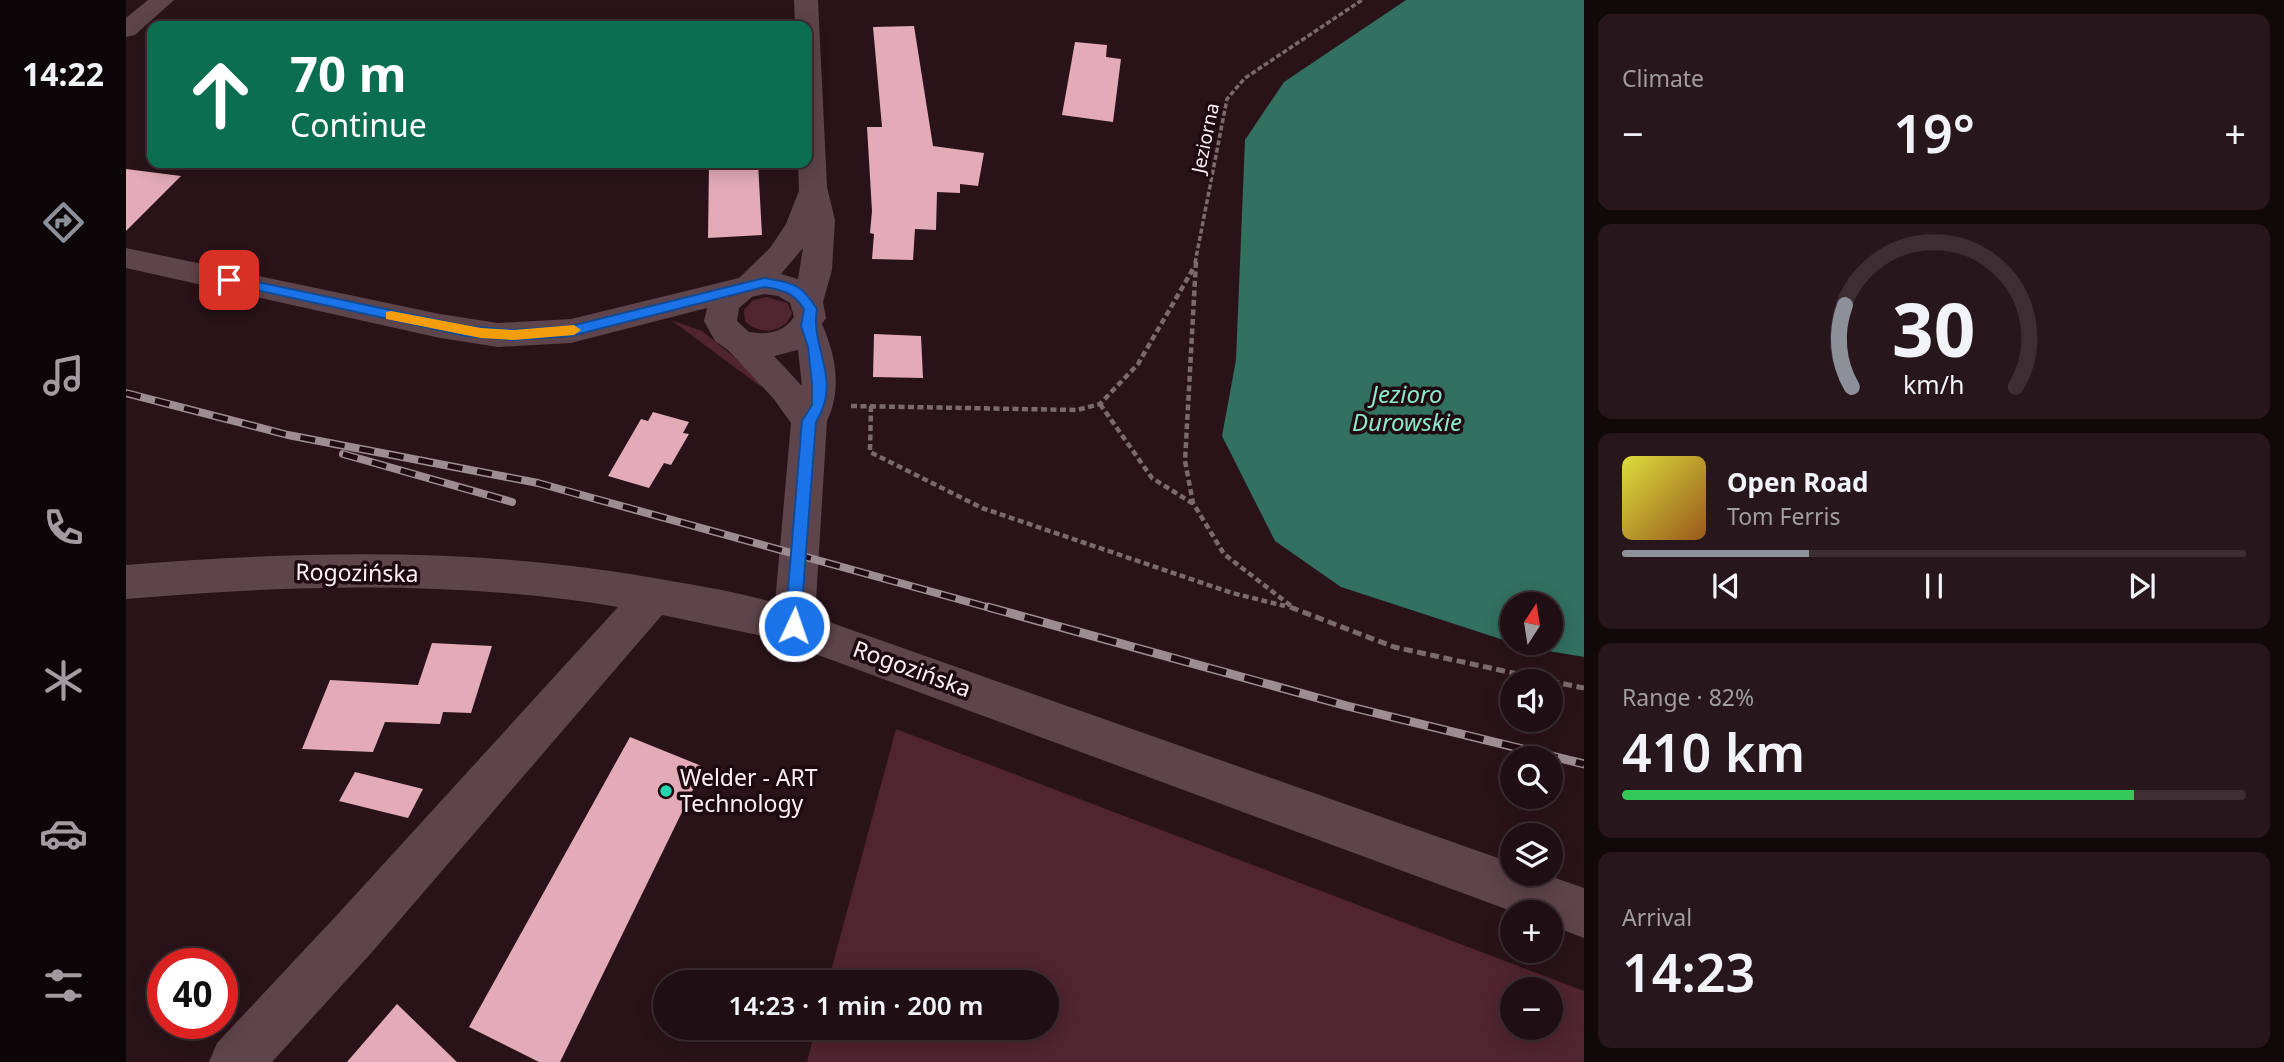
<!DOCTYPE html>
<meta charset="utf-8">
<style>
body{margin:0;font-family:"Noto Sans",sans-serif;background:#27171c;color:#f1f3f6;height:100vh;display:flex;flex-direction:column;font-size:26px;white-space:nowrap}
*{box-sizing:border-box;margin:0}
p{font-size:23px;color:#a19ca0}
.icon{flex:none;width:38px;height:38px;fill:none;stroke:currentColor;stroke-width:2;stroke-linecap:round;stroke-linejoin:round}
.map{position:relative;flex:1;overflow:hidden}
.details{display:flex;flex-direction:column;gap:14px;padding:14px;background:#11080a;width:700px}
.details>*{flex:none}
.top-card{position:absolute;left:21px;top:21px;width:665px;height:147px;border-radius:14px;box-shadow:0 4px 18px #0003,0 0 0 2px #3c2e33;background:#0b6e4f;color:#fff;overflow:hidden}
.needle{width:46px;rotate:12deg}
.controls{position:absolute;left:1374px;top:592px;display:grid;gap:14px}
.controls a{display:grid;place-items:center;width:63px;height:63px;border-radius:50%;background:#1f0e13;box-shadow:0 4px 18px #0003,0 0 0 2px #3c2e33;font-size:35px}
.speed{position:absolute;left:21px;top:948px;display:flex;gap:14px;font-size:35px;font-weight:700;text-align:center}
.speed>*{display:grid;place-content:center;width:91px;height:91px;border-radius:50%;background:#1f0e13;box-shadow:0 4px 18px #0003,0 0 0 2px #3c2e33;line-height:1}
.speed .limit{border:10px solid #d22;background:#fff;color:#111}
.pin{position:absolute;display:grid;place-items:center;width:60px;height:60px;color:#fff;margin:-30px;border-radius:14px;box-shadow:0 4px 10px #0006}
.me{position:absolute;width:77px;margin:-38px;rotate:3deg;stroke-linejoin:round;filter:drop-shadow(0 0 5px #0008)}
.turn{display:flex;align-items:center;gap:24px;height:147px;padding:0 28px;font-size:32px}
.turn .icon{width:91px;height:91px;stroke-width:2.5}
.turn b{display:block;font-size:49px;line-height:60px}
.big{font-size:52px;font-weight:600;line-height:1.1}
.details .card{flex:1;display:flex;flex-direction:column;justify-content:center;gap:10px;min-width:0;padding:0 24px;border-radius:14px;background:#27171c}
.details .dial{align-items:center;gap:0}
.dial svg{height:182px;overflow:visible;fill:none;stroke:#3c2e33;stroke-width:7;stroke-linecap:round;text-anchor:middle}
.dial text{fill:#f1f3f6;stroke:none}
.song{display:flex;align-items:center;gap:21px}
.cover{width:84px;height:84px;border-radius:10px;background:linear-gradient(135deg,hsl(60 70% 55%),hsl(30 70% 35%))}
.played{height:7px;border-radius:4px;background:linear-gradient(90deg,#8c9099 30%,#3c2e33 30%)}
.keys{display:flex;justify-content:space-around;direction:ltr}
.heat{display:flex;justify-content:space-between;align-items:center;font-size:38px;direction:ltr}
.charge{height:10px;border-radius:5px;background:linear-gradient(90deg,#34c759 82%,#3c2e33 0)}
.trip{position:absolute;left:527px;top:970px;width:406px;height:70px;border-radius:35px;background:#1f0e13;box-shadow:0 4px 18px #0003,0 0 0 2px #3c2e33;font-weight:600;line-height:70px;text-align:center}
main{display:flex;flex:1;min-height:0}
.tab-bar{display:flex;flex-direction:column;width:126px;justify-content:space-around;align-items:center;background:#0c0608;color:#a19ca0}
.tab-bar .icon{width:49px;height:49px}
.tab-bar .on{color:#8c9099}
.tab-bar b{font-size:32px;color:#f1f3f6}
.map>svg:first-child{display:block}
</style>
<main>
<nav class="tab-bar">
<b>14:22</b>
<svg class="icon on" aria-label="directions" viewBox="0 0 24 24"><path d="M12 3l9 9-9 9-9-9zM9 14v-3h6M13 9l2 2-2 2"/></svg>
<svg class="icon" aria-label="music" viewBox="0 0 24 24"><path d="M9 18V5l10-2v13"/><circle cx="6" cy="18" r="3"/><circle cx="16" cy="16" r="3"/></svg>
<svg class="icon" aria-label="phone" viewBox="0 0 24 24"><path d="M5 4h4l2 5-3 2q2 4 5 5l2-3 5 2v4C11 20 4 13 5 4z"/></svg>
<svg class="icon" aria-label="climate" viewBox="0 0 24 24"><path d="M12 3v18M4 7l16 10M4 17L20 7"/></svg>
<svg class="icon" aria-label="car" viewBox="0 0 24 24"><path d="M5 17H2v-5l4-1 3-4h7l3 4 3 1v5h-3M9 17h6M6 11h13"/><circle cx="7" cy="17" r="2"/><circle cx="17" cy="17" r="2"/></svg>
<svg class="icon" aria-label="filters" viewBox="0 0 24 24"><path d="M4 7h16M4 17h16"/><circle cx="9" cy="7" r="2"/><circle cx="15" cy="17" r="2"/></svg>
</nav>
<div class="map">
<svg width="1458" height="1062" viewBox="0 0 1458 1062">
<rect width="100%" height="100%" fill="#291319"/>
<g fill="#502431" fill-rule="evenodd">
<path d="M641 297 661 303 666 313C660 333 633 336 619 321L618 310 627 300Z"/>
<path d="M545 320 576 331 644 386H634Z"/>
<path d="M770 729 1458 991V1062H681L690 1027H920V982H702ZM1386 989H1424V1027H1386Z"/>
</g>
<path fill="#32705f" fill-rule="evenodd" d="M1280 0H1458V657L1399 647 1215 587 1149 541 1096 436 1110 360 1119 140 1158 82ZM1386 604H1424V642H1386Z"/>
<g fill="#e3aab8">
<path d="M788 26 807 146 858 153 852 186 834 184V193L811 192 810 230 789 229 787 260 746 259 748 234 744 233 746 211 741 127H756L747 27Z"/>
<path d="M949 42 981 45 980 57 995 59 987 122 936 115Z"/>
<path d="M583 163H632L636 235 582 238Z"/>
<path d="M0 169 55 176 0 231Z"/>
<path d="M748 334 795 336 797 378 747 377Z"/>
<path d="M527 412 563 422 557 433 563 434 545 465 538 463 523 488 482 476 515 419 522 421Z"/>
<path d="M306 643 366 646 345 713 317 712 314 724 259 722 247 752 176 749 204 680 292 685Z"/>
<path d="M504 737 578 767 434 1062H413L343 1027Z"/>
<path d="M229 772 297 789 282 818 213 801Z"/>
<path d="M271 1004 331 1062H221Z"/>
</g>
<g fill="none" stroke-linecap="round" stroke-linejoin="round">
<path stroke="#7b696d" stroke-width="3.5" stroke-dasharray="5 2.5" stroke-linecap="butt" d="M1069 263 1101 99 1119 78 1236 0"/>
<g stroke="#7b696d" stroke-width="4.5" stroke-dasharray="6 3.5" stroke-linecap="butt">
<path d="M1070 262 1059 461 1067 503 1098 554 1169 609"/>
<path d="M974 404 1026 478 1066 503"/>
<path d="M725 406 951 410 974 404 1012 364 1067 269"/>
<path d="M745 406 744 452 856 508 1106 593 1159 606"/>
</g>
<g stroke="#7b696d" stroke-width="5" stroke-dasharray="9 4.5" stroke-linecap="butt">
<path d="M1164 607 1268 647 1424 681"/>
<path d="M1424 681 1458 688"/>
</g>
<g fill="#5e444b" fill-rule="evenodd">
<path d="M22 0H48L9 35 0 37V18Z"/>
<path d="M668 0H692L701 187 709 220 706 270 697 302 700 318 696 324C710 356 716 389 701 421L689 617 1386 863V873H1415L1458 888V938L1424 925V912H1388L646 638 536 615 247 951 146 1062H83L91 1043 211 915 492 607C330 580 163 585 0 599V565C181 550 366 547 545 581 580 587 616 593 649 603L665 423 647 398 602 350 589 341 578 321 581 308 445 343 372 347 314 338 0 268V248L314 314 372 323 445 319 613 278 644 248 660 224 673 191 672 163H681V26H669ZM677 248 672 279 655 274ZM638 294 652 296 664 303 668 317C657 333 641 335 623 332L611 321 613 308 626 297ZM672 350 676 386 648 356Z"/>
</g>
<defs>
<g id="rail-far1">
<path d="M0 393 162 435 412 483 868 609"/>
<path d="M217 454 386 502"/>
</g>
<path id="rail" d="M862 607 1221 706 1458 764"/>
</defs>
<use href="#rail-far1" stroke="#9d8c91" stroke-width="8"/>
<use href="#rail" stroke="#9d8c91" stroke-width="9"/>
<use href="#rail-far1" stroke="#1f0a11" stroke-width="5" stroke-dasharray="15" stroke-linecap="butt"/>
<use href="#rail" stroke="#1f0a11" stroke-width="6" stroke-dasharray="19" stroke-linecap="butt"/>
</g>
<path fill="#1a73e8" stroke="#114b97" stroke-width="2" d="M103 276 340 326 388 330 445 326 638 278C667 283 675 283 691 309 684 349 717 379 690 422L674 631 668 633 662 631 659 626 676 421 686 405V384L682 347 675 326 678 309C667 292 657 290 638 287L445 336 388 340 340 336 98 283 96 280Z"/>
<path fill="#f59e0b" d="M265 311 355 328 388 330 448 325 455 330 448 335 388 340 355 338 260 319V312Z"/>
<circle fill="#25d5ae" stroke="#1f0a11" stroke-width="2.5" cx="540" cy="791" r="7"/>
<g text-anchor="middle" stroke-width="7" stroke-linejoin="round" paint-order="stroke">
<g font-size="19" fill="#fef1f4" stroke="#1f0a11">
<text transform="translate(1079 138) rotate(-78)" y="7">Jeziorna</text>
</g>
<g font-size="23" fill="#fef1f4" stroke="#1f0a11">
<text transform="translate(231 573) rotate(1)" y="8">Rogozińska</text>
<text transform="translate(786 669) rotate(20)" y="8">Rogozińska</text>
</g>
<g font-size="23" fill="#fef1f4" stroke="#1f0a11" text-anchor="start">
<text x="554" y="786">Welder - ART<tspan x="554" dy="26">Technology</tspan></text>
</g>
<g font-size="24" font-style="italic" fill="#8ae9cd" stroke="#1f0a11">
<text x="1281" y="403">Jezioro<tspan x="1281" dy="28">Durowskie</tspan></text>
</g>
</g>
</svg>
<div class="controls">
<a><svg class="needle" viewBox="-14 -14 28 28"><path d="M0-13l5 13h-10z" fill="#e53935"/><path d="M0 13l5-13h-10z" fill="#a19ca0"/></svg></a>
<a><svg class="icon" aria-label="sound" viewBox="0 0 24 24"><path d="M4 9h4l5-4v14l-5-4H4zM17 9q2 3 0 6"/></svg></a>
<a><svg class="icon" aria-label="search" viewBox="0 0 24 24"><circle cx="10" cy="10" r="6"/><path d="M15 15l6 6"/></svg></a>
<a><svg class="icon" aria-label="layers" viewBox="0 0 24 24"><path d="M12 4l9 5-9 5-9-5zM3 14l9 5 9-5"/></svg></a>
<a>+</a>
<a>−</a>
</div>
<div class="speed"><div class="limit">40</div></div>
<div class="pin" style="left:103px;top:280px;background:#d93025"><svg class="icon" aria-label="arrive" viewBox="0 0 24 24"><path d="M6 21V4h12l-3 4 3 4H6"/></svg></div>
<svg class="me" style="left:668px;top:626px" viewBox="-20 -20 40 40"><circle r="17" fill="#1a73e8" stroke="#fff" stroke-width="3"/><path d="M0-11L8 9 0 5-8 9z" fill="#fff"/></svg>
<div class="trip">14:23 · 1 min · 200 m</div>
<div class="top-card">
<div class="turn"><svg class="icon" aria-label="ahead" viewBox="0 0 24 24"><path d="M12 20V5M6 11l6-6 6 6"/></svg><div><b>70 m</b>Continue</div></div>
</div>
</div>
<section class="details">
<div class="card"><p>Climate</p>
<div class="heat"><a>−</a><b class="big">19°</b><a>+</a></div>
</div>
<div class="card dial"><svg viewBox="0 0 100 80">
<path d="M14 69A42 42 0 1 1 86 69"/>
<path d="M14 69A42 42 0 0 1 11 33" stroke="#8c9099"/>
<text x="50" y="56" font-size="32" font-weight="700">30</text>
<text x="50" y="72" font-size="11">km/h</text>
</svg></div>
<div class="card">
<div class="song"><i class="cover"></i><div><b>Open Road</b><p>Tom Ferris</p></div></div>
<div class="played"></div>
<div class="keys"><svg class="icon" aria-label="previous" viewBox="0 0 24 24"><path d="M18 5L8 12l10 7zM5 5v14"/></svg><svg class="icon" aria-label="pause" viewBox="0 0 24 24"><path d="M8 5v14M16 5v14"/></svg><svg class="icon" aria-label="next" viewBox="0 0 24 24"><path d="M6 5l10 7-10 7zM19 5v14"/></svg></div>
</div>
<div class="card"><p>Range · 82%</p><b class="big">410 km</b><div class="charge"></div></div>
<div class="card"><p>Arrival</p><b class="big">14:23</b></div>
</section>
</main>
